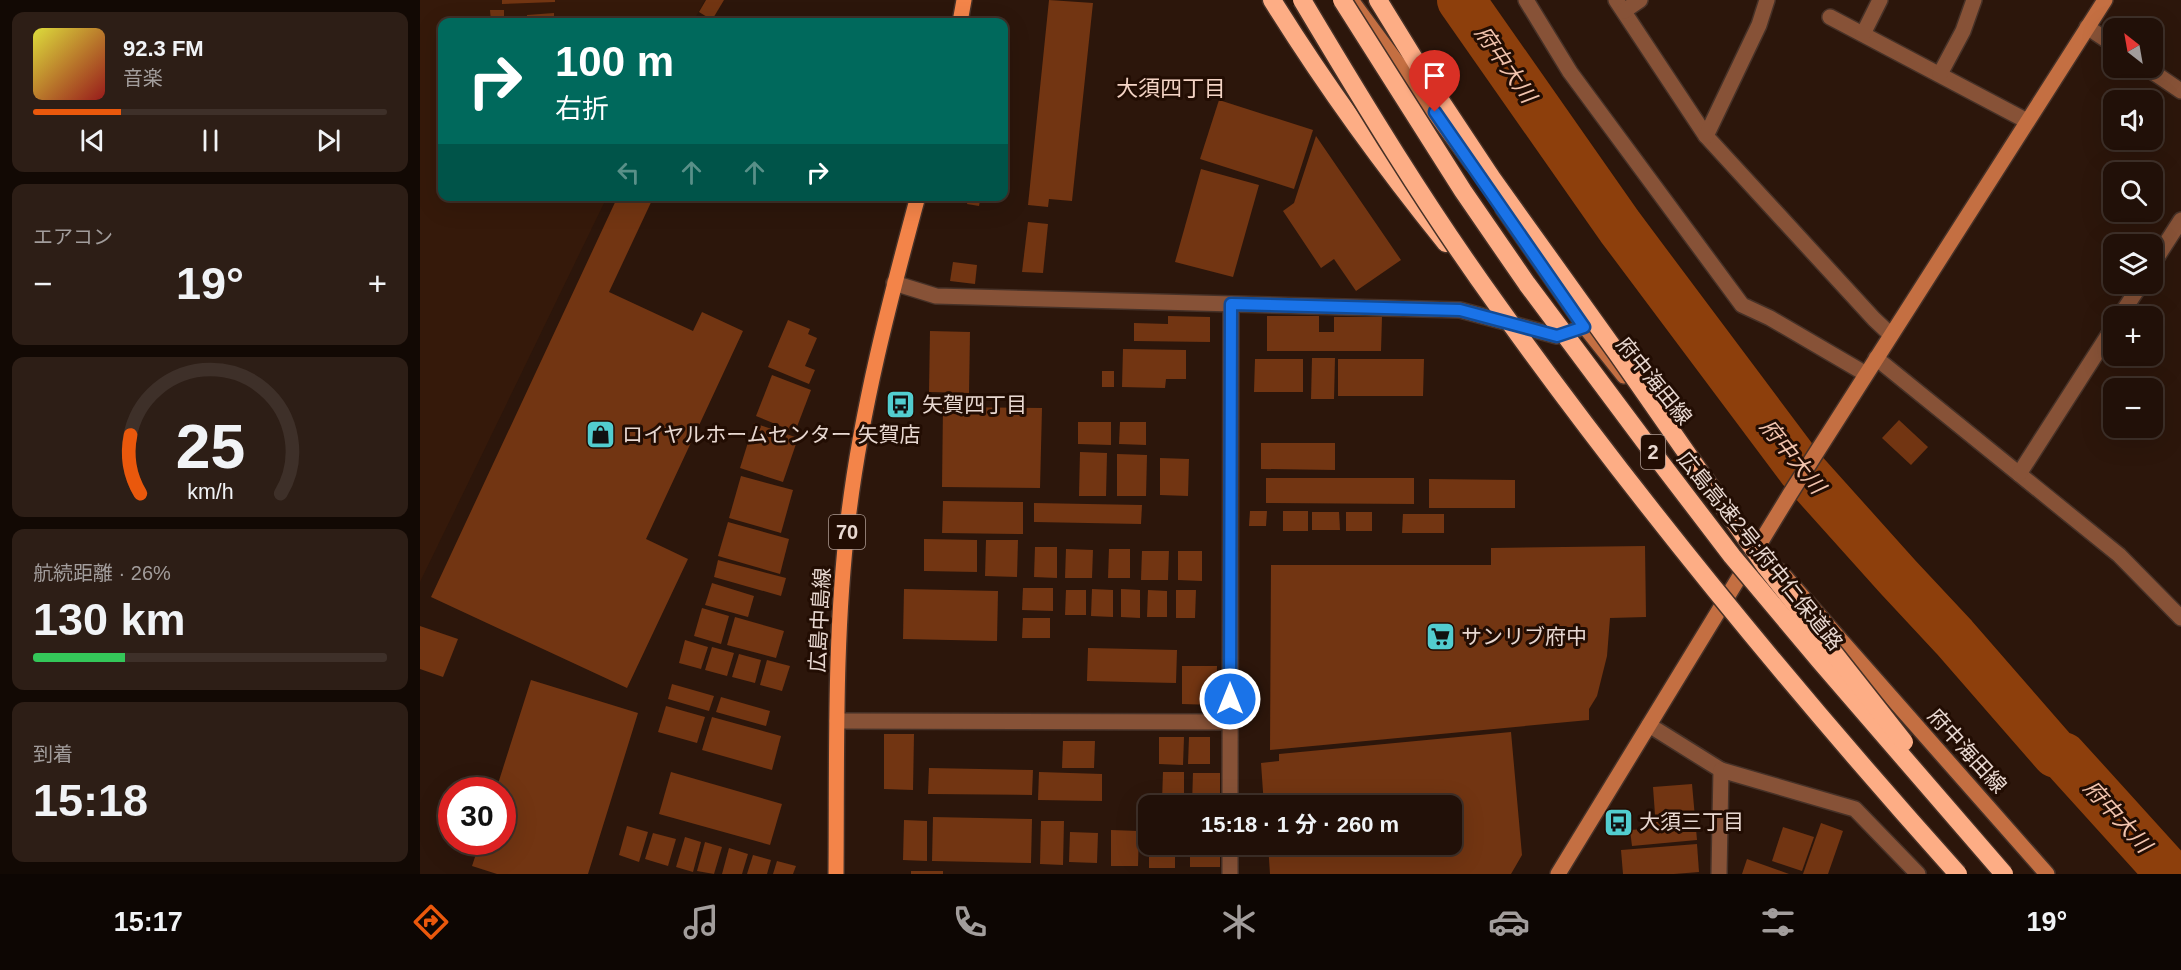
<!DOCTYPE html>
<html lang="ja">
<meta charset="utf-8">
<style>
body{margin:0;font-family:Helvetica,"Noto Sans JP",sans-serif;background:#2d1e16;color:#f1f3f6;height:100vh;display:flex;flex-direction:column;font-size:22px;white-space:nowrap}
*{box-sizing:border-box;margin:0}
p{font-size:20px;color:#a29d9c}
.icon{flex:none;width:33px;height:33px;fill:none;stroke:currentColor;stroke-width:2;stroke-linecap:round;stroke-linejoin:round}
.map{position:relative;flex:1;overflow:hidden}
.side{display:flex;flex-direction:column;gap:12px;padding:12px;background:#120904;width:420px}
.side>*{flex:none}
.top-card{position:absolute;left:18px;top:18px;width:570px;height:183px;border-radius:12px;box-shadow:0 6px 24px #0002,0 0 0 2px #3e3029;background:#00695c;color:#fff;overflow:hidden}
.needle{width:39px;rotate:329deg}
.controls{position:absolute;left:1683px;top:18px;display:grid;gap:12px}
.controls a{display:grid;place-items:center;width:60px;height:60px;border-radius:12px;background:#211008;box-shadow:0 6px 24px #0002,0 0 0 2px #3e3029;font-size:30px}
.speed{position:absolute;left:18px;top:777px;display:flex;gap:12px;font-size:30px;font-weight:700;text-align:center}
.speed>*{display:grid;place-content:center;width:78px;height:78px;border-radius:50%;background:#211008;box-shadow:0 6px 24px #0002,0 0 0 2px #3e3029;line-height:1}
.speed .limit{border:9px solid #d22;background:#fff;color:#111}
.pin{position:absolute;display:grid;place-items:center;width:51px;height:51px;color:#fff;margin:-62px -26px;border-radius:50% 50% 50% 0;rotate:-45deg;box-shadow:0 0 6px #0007}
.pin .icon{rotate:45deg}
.me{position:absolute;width:66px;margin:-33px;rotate:0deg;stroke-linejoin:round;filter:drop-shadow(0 0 4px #0008)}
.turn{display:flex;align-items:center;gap:21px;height:126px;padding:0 18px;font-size:27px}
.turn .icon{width:78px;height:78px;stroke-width:2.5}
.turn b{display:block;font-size:42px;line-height:51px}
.lanes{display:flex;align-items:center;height:57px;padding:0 18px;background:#0003;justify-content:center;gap:30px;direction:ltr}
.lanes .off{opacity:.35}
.big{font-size:45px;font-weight:700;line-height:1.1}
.side .tile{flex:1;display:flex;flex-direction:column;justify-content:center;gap:9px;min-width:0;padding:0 21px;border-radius:12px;background:#2d1e16}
.side .dial{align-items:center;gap:0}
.dial svg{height:156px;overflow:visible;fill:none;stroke:#3e3029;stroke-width:7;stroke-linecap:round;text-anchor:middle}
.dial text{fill:#f1f3f6;stroke:none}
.song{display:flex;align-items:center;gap:18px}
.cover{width:72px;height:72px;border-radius:9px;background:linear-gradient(135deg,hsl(60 70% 55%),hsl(0 70% 35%))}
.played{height:6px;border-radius:3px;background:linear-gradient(90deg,#ea580c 25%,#3e3029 25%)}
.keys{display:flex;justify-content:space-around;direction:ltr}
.heat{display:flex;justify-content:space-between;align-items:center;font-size:33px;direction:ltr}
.charge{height:9px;border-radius:4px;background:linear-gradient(90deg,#34c759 26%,#3e3029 0)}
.trip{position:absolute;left:718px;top:795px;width:324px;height:60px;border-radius:12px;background:#211008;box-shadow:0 6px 24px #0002,0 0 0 2px #3e3029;font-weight:700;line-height:60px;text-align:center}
.tab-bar{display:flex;height:96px;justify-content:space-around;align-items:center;background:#0d0603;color:#a29d9c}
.tab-bar .icon{width:42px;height:42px}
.tab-bar .current{color:#ea580c}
.tab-bar b{font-size:27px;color:#f1f3f6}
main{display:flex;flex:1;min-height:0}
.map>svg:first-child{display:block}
</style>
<main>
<section class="side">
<div class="tile">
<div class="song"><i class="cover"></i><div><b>92.3 FM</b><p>音楽</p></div></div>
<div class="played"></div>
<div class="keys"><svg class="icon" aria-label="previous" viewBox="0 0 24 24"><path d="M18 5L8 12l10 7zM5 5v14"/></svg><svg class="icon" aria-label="pause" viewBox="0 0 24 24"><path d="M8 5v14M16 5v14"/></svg><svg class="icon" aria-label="next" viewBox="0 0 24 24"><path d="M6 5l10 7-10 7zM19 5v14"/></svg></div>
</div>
<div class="tile"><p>エアコン</p>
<div class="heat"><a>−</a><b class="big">19°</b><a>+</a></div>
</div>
<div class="tile dial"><svg viewBox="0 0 100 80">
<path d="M14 69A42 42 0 1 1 86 69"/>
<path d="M14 69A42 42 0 0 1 9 39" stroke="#ea580c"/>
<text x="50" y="56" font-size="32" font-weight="700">25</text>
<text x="50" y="72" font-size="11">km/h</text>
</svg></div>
<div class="tile"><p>航続距離 · 26%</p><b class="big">130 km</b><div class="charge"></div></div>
<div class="tile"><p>到着</p><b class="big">15:18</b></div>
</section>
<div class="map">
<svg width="1761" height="874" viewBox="0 0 1761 874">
<rect width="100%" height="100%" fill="#2c160b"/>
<path fill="#35190a" d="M0 0H285L273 22H22V196L187 197 0 582Z"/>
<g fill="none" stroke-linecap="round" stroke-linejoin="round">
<path stroke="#8d3f0c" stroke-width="48" d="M1041 0 1200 227 1382 470 1478 577 1534 637 1636 754 1643 756 1750 874"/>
</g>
<g fill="#723512">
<path d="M82 0H135V2L82 4Z"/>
<path d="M286 0H304L292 20 279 12Z"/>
<path d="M629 0 673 3 652 201 629 199 628 207 608 205Z"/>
<path d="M70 10H84V22H71Z"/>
<path d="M134 13V22H107V15Z"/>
<path d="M799 100 893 130 874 189 780 159Z"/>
<path d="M896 136 981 260 936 291 914 259 901 268 863 211 874 203Z"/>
<path d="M781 169 839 185 813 277 755 262Z"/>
<path d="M198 196H234L189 292 273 331 282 312 323 331 226 539 268 559 207 688 11 597Z"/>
<path d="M549 196H561L559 206 547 204Z"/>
<path d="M608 222 628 224 623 273 602 272Z"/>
<path d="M533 262 557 265 555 284 530 281Z"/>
<path d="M748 316 790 317V342L714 341V323L748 324Z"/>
<path d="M847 316H899V332H914V317H962L961 351H847Z"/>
<path d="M368 320 390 329 388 334 397 338 385 366 395 370 389 384 348 367Z"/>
<path d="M510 331 550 332 549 393 509 392Z"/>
<path d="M703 349 766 350V379H746L745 388 702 387Z"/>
<path d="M892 358H915L914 399H891Z"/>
<path d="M835 359H883V392H834Z"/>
<path d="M918 359H1004L1003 396H918Z"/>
<rect x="682" y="371" width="12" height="16"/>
<path d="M352 375 391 390 375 432 336 416Z"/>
<path d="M523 407 622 408 620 488 522 487Z"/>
<path d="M1479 420 1508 447 1491 465 1462 438Z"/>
<path d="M658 422H691V445L658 444Z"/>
<path d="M700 422H726V445L699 444Z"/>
<path d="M334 423 378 438 363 482 320 468Z"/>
<path d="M841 443H915V470L841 469Z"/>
<path d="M660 452 687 453 686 496H659Z"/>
<path d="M697 454 727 455 726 496H697Z"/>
<path d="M740 458 769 459 768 496 740 495Z"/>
<path d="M321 476 373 490 361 533 309 518Z"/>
<path d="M846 478H994V504L846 503Z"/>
<path d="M1009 479 1095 480V508H1009Z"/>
<path d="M523 501 603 502V534L522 533Z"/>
<path d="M614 503 722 505 721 524 614 522Z"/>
<path d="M830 511H847L846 526H829Z"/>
<rect x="863" y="511" width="25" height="20"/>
<path d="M892 512H919L920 530H892Z"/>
<rect x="926" y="512" width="26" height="19"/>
<path d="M983 514H1024V533H982Z"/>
<path d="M308 522 369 539 360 574 298 556Z"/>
<path d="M504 539 557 540V572L504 571Z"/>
<path d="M566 540H598L597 577 565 576Z"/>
<path d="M1225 546 1226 617 1190 618 1187 656 1177 696 1169 709V720L850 750 851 565H1071V548Z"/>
<path d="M615 547H637V578L614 577Z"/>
<path d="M646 549 673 550 672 578H645Z"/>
<path d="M689 549H710V578H688Z"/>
<path d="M722 551H749L748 580H721Z"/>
<path d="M758 551H782V581L758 580Z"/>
<path d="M298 560 366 578 361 596 294 577Z"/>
<path d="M292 583 334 596 328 617 285 605Z"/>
<path d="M603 588H633V611L602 610Z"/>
<path d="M484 589 578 591 577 641 483 639Z"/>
<path d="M672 589 693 590V617L671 616Z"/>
<path d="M701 589 720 590V618L701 617Z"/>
<path d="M646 590H666V615H645Z"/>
<path d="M728 590 747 591V617H727Z"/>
<path d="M756 590H776L775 618H756Z"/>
<path d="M282 608 309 616 301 644 274 636Z"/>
<path d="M315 617 364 631 356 658 307 645Z"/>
<path d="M603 618H630V638H602Z"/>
<path d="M0 626 38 639 23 677 0 669Z"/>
<path d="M265 640 288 647 281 669 259 663Z"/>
<path d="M292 647 314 653 307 676 285 670Z"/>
<path d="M668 648 757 650 756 683 667 681Z"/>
<path d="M319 654 341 660 335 683 312 677Z"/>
<path d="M347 660 370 666 362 691 340 685Z"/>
<path d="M762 666H797L796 705 762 704Z"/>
<path d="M111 680 218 713 168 874H77L52 866 60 842H82V790H76Z"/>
<path d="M252 684 294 696 289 711 248 699Z"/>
<path d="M301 697 350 711 346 726 296 712Z"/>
<path d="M246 706 285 717 277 743 238 732Z"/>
<path d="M292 717 361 736 352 770 282 750Z"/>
<path d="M1091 732 1102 855 1091 874H850L848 844H1032V806H844L841 763 859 761V754Z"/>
<path d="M464 734H494L493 790 464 789Z"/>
<path d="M739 737H764L763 765 739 764Z"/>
<path d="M769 737H790V764H768Z"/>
<path d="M643 741H675L674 768H642Z"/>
<path d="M509 768 613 770 612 795 508 794Z"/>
<path d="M251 772 362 804 350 845 239 814Z"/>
<path d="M619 772 682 774V801L618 800Z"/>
<path d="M743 772H764V801H742Z"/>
<path d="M773 773H800V805L772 804Z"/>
<path d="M1272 784 1277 840 1212 846 1210 830 1236 828 1233 787Z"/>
<path d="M513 817 612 819 611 863 512 861Z"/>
<path d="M484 820 507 821V861L483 860Z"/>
<path d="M621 821H644L643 865 620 864Z"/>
<path d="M1401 823 1423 831 1408 874H1383Z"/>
<path d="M207 826 228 832 219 862 199 855Z"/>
<path d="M1363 827 1394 837 1382 871 1352 861Z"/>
<path d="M691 830 719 831 718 866H691Z"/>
<path d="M650 832 678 833 677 863 649 862Z"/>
<path d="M233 833 256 839 248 866 225 859Z"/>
<path d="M265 837 281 842 273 872 256 867Z"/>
<path d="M285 842 302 847 294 874 277 871Z"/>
<rect x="729" y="844" width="26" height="24"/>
<rect x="770" y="844" width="30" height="23"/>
<path d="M1277 844 1279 872 1254 874H1203L1201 850Z"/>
<path d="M309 848 328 854 322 874H302Z"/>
<path d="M333 855 351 860 347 874H327Z"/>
<path d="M1327 859 1369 874H1322Z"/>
<path d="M357 861 376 866 373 874H353Z"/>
<rect x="491" y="871" width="32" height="3"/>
</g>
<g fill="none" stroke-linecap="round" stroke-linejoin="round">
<defs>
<g id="street">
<path d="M1106 0 1150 72 1322 305 1350 318 1446 374"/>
<path d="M1196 0 1286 136 1454 319 1471 335"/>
<path d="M1204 11 1220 0"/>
<path d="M1410 17 1607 121"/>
<path d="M1667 27 1694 45"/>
<path d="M1443 34 1460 0"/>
<path d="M1727 68 1761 91"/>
<path d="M1520 74 1543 31 1554 0"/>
<path d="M1286 136 1339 25 1347 0"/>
<path d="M1732 265 1761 220"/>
<path d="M474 283 516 296 1040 310 1137 336 1165 327"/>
<path d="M1700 316 1721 284"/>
<path d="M1456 358 1699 555 1761 618"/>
<path d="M1599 474 1694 326"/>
<path d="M417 721 810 722"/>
<path d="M1229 725 1301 770"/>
<path d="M810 806 811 304"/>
<path d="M810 874V844"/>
<path d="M1299 874 1301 770 1435 809 1498 874"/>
</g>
<g id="secondary">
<path d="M931 0 1052 164"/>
<path d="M1083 209 1165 327 1204 376"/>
<path d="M1360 571 1627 874"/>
<path d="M1138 874 1370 494 1685 0"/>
</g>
<g id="primary">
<path d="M540 22 544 0"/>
<path d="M416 874C417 756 414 638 428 520 441 410 469 303 498 196"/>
</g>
<g id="highway">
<path d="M852 0C905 85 963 165 1026 243"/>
<path d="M958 0 1014 91 1071 177"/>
</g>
</defs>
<use href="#street" stroke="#463127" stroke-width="18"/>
<use href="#secondary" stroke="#463127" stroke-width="18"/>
<use href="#primary" stroke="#463127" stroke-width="18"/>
<use href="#highway" stroke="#463127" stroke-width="21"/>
<use href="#street" stroke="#875237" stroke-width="15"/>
<use href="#secondary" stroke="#c46f42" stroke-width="15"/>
<use href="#primary" stroke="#f38449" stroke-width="15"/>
<use href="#highway" stroke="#fdad85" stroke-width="18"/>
<defs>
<g id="highway-bridge">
<path d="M882 0C944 104 1007 208 1078 306 1220 504 1375 692 1538 874"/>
<path d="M922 0 1043 191 1107 284 1228 446 1312 556 1400 661 1584 874"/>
<path d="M1071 177 1197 353 1346 567 1484 742"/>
</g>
</defs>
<use href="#highway-bridge" stroke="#463127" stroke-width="21" stroke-linecap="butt"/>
<use href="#highway-bridge" stroke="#fdad85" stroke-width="18"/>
</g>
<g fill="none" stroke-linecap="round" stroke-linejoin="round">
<defs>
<path id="route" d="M810 699 811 304 1040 310 1137 336 1164 327 1015 112"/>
</defs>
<use href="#route" stroke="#114b97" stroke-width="15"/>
<use href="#route" stroke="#1a73e8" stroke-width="10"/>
</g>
<defs>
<symbol id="bus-square" viewBox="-11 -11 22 22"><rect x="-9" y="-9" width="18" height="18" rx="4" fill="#52cdcf" stroke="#220d03"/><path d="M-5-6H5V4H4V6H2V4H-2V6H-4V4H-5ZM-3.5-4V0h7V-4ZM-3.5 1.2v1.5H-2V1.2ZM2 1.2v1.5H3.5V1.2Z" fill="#111"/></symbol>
<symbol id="shop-square" viewBox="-11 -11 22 22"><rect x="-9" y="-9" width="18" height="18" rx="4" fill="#52cdcf" stroke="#220d03"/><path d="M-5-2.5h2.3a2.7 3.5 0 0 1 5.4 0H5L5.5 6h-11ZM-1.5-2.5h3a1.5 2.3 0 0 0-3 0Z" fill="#111"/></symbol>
<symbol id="supermarket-square" viewBox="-11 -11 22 22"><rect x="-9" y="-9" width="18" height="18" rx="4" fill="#52cdcf" stroke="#220d03"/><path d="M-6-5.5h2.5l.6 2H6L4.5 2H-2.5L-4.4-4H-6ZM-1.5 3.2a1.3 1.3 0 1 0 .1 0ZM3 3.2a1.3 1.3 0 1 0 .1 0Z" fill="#111"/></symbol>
</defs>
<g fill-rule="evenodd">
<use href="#bus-square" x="464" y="388" width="33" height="33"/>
<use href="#shop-square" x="164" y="418" width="33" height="33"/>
<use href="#supermarket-square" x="1004" y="620" width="33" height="33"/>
<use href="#bus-square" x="1182" y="806" width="33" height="33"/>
</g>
<g text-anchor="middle" stroke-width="6" stroke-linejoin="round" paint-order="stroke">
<g fill="#220d03" stroke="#ad9b93" stroke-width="1.5">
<rect x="1221" y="435" width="24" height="34" rx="4.5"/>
<rect x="409" y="515" width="36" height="34" rx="4.5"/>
</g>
<g font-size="20" font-weight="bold" fill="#e8d8d1">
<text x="1233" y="459">2</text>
<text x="427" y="539">70</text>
</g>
<g font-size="21" fill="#e8d8d1" stroke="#220d03">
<text transform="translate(1234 381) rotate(51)" y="7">府中海田線</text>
<text transform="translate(1340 551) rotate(51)" y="7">広島高速2号;府中仁保道路</text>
<text transform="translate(400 620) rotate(-87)" y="7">広島中島線</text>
<text transform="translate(1547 751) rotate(48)" y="7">府中海田線</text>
</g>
<g font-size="21" fill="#e8d8d1" stroke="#220d03" text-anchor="start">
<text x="502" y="412">矢賀四丁目</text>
<text x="202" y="442">ロイヤルホームセンター 矢賀店</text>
<text x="1041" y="644">サンリブ府中</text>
<text x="1219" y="829">大須三丁目</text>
</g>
<g font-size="22" font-style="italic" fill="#f2c4ae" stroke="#220d03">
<text transform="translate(1086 64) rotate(55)" y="8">府中大川</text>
<text transform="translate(1373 456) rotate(51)" y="8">府中大川</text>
<text transform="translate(1698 816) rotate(48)" y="8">府中大川</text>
</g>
<g font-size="22" fill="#f4d4c5" stroke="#220d03">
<text x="751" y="96">大須四丁目</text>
</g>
</g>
</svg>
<div class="controls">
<a><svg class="needle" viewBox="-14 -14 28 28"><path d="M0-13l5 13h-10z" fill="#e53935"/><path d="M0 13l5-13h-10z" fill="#a29d9c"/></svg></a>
<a><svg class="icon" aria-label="sound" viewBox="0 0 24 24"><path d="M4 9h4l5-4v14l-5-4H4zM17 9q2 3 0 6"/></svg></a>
<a><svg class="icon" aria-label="search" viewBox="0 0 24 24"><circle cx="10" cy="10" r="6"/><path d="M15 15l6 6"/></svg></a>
<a><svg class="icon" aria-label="layers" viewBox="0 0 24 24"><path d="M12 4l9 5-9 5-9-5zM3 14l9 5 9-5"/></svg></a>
<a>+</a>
<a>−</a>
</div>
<div class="speed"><div class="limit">30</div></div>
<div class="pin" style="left:1015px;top:112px;background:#d93025"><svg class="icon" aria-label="arrive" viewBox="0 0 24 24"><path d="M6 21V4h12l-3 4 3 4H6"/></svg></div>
<svg class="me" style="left:810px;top:699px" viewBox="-20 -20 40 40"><circle r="17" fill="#1a73e8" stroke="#fff" stroke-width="3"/><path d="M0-11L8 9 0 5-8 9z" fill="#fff"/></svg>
<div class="trip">15:18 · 1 分 · 260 m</div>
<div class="top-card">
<div class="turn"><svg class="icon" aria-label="right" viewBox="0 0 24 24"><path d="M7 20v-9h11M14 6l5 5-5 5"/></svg><div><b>100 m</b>右折</div></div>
<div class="lanes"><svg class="icon off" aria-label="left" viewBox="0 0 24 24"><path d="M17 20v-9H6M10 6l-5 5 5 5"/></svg><svg class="icon off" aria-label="ahead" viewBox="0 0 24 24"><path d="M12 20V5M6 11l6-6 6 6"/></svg><svg class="icon off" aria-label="ahead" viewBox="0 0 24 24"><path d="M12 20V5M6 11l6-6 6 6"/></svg><svg class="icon" aria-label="right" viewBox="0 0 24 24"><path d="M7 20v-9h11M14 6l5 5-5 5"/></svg></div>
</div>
</div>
</main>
<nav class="tab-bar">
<b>15:17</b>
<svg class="icon current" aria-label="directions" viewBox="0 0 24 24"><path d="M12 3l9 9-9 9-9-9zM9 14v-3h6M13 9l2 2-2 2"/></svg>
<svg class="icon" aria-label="music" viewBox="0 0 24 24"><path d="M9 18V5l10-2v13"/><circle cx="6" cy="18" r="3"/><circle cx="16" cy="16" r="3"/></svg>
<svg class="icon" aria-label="phone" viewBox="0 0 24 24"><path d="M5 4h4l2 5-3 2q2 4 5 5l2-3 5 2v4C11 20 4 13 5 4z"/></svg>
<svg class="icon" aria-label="climate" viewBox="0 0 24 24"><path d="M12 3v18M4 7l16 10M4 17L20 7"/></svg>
<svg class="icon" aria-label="car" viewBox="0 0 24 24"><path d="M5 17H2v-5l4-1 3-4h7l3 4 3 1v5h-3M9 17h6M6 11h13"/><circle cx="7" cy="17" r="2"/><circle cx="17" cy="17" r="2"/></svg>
<svg class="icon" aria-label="filters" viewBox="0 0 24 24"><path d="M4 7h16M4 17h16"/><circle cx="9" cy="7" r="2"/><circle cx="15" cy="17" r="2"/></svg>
<b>19°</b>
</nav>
